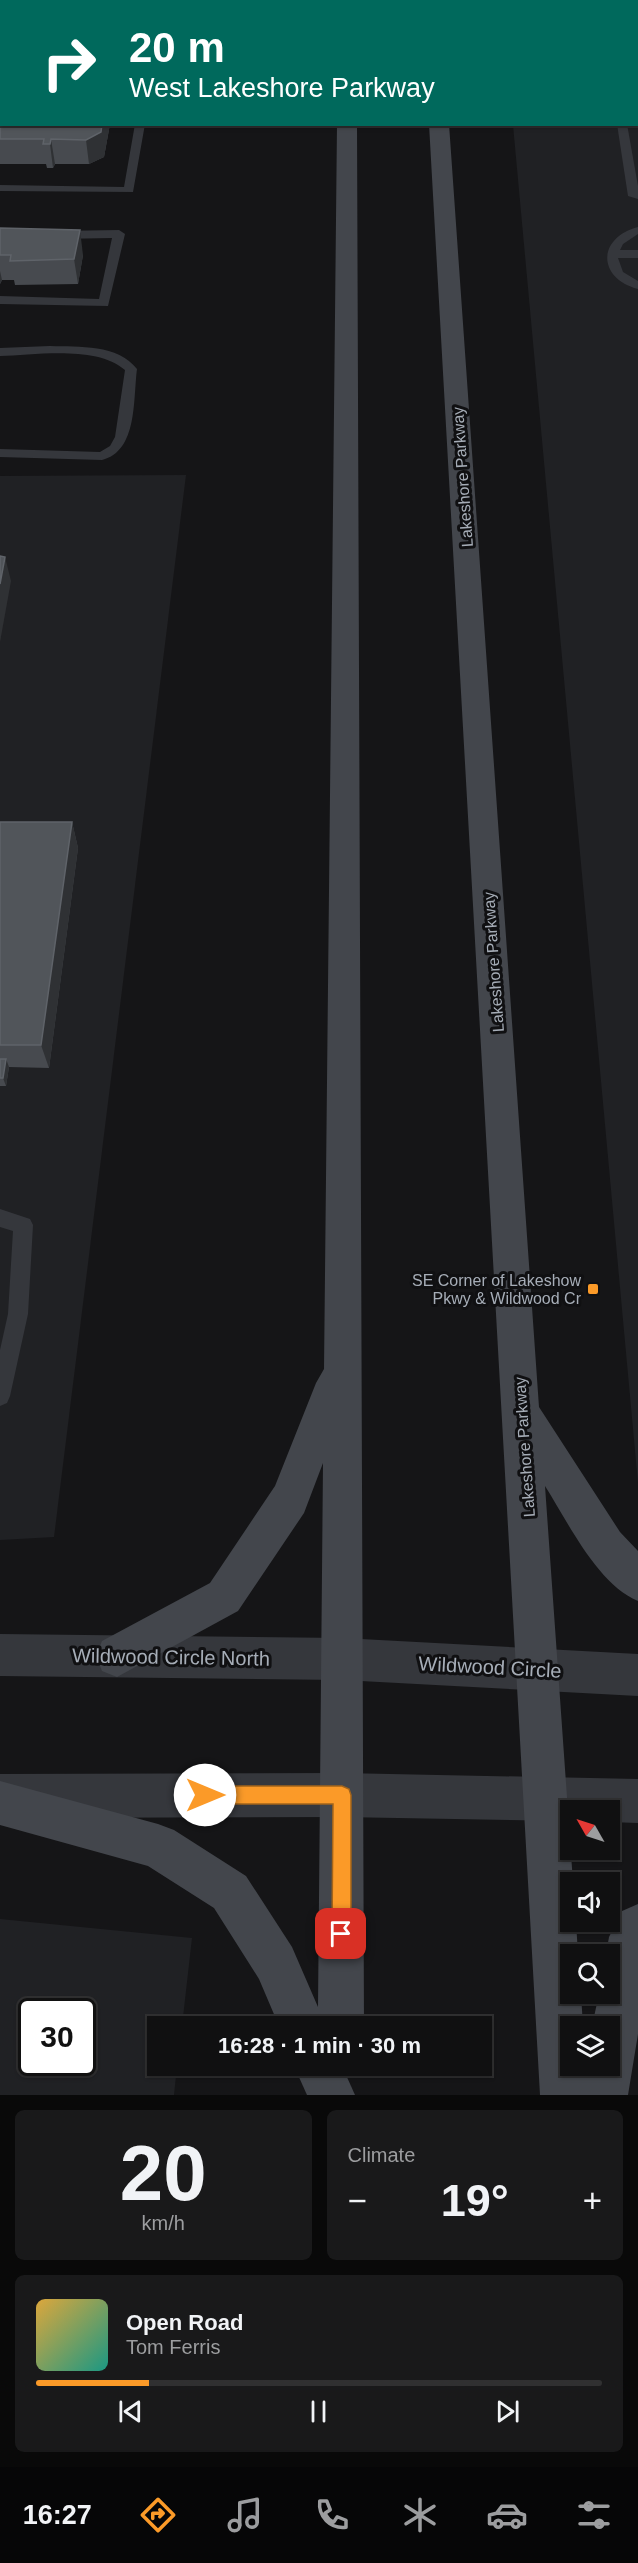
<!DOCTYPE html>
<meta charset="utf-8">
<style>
body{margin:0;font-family:Arial,sans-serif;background:#19191a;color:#f1f3f6;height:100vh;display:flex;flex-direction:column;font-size:22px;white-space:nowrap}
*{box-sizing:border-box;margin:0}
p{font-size:20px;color:#9c9d9f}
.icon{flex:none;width:33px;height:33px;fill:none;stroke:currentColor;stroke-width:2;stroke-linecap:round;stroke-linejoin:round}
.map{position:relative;height:2095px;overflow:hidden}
.sheet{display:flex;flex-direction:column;gap:15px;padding:15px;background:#090909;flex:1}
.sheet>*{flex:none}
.top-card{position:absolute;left:0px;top:0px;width:639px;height:126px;box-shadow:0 2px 4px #0004,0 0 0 2px #303031;background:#00695c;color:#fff;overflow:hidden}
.needle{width:39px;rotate:309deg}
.buttons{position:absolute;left:560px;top:1800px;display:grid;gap:12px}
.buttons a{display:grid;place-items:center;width:60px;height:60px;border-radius:0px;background:#101011;box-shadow:0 2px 4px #0004,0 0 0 2px #303031;font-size:30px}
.speed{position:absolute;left:18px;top:1998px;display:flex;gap:12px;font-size:30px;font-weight:700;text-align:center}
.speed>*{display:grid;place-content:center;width:78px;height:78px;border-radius:50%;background:#101011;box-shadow:0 2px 4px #0004,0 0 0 2px #303031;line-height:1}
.speed .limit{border:3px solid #111;border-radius:9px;background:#fff;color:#111}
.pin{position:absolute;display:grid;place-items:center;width:51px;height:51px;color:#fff;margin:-26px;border-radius:12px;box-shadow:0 3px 9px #0006}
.me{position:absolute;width:66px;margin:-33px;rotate:90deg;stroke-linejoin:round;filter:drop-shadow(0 0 4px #0008)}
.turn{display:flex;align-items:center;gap:21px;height:126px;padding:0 30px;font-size:27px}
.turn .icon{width:78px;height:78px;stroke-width:2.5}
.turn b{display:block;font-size:42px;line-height:51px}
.big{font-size:45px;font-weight:600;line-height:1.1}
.sheet .tile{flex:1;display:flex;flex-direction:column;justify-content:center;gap:9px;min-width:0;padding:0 21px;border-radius:9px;background:#19191a}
.sheet .dial{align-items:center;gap:0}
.dial b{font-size:78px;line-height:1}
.song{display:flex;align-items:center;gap:18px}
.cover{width:72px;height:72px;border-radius:9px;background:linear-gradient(135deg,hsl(40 70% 55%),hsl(170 70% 35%))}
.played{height:6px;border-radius:3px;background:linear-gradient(90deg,#fb9a28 20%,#303031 20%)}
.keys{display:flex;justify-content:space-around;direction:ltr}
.heat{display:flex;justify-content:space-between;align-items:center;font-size:33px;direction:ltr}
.sheet .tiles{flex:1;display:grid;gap:15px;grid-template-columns:1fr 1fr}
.tile:last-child{grid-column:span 2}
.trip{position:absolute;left:147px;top:2016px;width:345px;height:60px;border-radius:0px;background:#101011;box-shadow:0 2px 4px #0004,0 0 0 2px #303031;font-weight:600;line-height:60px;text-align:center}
.menu{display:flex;height:96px;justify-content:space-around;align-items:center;background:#060607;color:#9c9d9f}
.menu .icon{width:42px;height:42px}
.menu .current{color:#fb9a28}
.menu b{font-size:27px;color:#f1f3f6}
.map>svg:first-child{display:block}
</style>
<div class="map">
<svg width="638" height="2095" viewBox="0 0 638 2095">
<rect width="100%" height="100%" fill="#151517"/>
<g fill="#202124" fill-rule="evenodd">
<path d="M502 0H638V1483L513 125 638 124V2Z"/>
<path d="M186 475 54 1537 0 1540V476Z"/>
<path d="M0 1919 192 1938 182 2026H158V2066H177L174 2095H0ZM32 2012H82V2062H32Z"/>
</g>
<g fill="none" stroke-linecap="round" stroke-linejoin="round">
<g fill="#35373c" fill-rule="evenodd">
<rect x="173" y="0" width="10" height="2"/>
<path d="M576 0H587L588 2H577Z"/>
<path d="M627 0H637L638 2H628Z"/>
<rect x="0" y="15" width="2" height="6"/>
<rect x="0" y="58" width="2" height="6"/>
<path d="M135 124H145L133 192 0 191V185L124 187Z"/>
<path d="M617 124H627L638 186V199L628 196Z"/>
<path d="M638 227V234L623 244 620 250H638V258H618L623 272 638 281V289C597 278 597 238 638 227Z"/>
<path d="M119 230 125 234 108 306 0 304V296L99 299 112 238 58 239 52 235 58 231Z"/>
<path d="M50 346C79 347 118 344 137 369 133 399 138 451 102 460L0 457V449L100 452 110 446 115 437 125 370C97 345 35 355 0 356V348Z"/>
<path d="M0 1209 30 1219 33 1225 28 1314 10 1396 7 1403 0 1406V1350L8 1314 13 1231 0 1227Z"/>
</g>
<g fill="#35373c" fill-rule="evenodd">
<path d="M0 1634 342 1638 638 1654V1696L342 1680 0 1676Z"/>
<path d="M342 1773 638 1779V1823L609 1822V1810H570V1821L342 1817 0 1818V1774Z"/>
</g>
<g fill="#43464c" fill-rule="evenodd">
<rect x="338" y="0" width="18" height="2"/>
<path d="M426 0H444L425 2Z"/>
<path d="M337 124H357L364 2026H279L259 1979 214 1908 148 1866 0 1825V1781L158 1824 174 1830 246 1876 292 1947 318 2007 323 1463 304 1513 238 1611 117 1677 102 1671 96 1656 102 1641 210 1583 275 1486 316 1383 324 1369Z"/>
<path d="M429 124H449L539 1407 620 1532 638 1551V1601C597 1584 568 1522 545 1486L573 1882H570V1922H576L578 1954H570V1994H581L583 2026H570V2066H609V2026H592L599 1994H609V1954H606L609 1937 622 1911 638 1904V2034L628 2095H540Z"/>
<path d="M294 2066H342L355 2095H307Z"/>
</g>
</g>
<g fill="#474a4f">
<path d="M0 103 2 124H110L104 157 89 164H55L53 168H47L46 164H0Z"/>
<path d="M0 228 83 255 78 284 15 285 14 280H2L0 284Z"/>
<path d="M0 822H72L78 848 49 1068 9 1067 6 1086H0Z"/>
</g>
<g fill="#2f3134">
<path d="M102 124H110L104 157 89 164 86 140Z"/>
<path d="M51 139 55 164 53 168 50 144Z"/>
<path d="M80 230 83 255 78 284 74 259Z"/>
<path d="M0 271 2 280 0 284Z"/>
<path d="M5 557 11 581 0 642V584Z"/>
<path d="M72 822 78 848 49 1068 41 1045Z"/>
<path d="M6 1059 9 1067 6 1086 3 1078Z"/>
</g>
<g fill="#51555a" stroke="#5f6369" stroke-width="1.5">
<path d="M0 103H2V124H102L101 132 86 140 51 139 50 144H43L44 139H0Z"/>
<path d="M0 228 80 230 74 259 10 261 11 255H0Z"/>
<path d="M0 556 5 557 0 584Z"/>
<path d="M0 822H72L41 1045H0Z"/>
<path d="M0 1059H6L3 1078H0Z"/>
</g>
<path fill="#fb9a28" stroke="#a3641a" stroke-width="1.5" d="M205 1786H342L349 1789 351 1795V1934L348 1941 341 1943 335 1941 332 1934 333 1804H205L199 1802 196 1795 199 1789Z"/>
<rect fill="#fb9a28" stroke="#101012" stroke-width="2" x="587" y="1283" width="12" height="12" rx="3"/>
<g text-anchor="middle" stroke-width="6" stroke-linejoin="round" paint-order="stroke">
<g font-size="16" fill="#a6adb7" stroke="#101012">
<text transform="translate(462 477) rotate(-94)" y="6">Lakeshore Parkway</text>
<text transform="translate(493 962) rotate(-94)" y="6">Lakeshore Parkway</text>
<text transform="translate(524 1447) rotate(-94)" y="6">Lakeshore Parkway</text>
</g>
<g font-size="16" fill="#a6adb7" stroke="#101012" text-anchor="end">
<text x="581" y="1286">SE Corner of Lakeshow<tspan x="581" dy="18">Pkwy &amp; Wildwood Cr</tspan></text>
</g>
<g font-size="20" fill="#a6adb7" stroke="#101012">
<text transform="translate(171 1657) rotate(1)" y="7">Wildwood Circle North</text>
<text transform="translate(490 1667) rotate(3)" y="7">Wildwood Circle</text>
</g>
</g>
</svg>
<div class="buttons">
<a><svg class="needle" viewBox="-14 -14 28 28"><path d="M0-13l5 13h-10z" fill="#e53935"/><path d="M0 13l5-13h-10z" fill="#9c9d9f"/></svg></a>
<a><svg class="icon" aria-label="sound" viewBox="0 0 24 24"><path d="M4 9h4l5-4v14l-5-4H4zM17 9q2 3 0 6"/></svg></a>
<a><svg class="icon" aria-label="search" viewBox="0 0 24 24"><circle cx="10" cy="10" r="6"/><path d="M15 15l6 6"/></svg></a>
<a><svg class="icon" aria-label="layers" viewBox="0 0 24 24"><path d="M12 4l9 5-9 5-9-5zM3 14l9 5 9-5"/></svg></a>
</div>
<div class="speed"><div class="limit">30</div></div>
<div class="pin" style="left:341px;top:1934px;background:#d93025"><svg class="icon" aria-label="arrive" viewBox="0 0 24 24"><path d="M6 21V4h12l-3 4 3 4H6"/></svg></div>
<svg class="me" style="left:205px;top:1795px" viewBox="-20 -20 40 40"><circle r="19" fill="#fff"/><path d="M0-13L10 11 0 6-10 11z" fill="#fb9a28"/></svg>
<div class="trip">16:28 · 1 min · 30 m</div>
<div class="top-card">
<div class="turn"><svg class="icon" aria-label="right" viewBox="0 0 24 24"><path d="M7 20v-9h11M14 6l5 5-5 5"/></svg><div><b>20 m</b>West Lakeshore Parkway</div></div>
</div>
</div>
<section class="sheet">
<div class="tiles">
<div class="tile dial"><b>20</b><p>km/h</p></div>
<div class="tile"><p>Climate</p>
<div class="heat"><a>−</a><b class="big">19°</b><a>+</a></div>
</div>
<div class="tile">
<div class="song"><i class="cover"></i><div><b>Open Road</b><p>Tom Ferris</p></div></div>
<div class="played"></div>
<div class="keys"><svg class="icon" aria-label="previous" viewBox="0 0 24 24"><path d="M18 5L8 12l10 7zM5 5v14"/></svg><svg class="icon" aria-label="pause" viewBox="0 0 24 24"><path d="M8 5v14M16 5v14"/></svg><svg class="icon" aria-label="next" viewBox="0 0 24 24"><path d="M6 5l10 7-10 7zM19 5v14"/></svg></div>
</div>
</div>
</section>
<nav class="menu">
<b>16:27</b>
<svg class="icon current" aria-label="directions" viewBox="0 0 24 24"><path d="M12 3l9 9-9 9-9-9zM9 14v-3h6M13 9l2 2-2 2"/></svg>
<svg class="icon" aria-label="music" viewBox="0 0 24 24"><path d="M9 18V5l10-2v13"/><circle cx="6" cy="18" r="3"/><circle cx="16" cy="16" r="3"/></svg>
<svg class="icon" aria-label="phone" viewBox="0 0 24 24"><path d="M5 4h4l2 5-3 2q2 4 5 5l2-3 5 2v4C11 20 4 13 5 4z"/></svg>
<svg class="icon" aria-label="climate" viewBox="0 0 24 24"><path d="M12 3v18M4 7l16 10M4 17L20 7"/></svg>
<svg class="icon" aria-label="car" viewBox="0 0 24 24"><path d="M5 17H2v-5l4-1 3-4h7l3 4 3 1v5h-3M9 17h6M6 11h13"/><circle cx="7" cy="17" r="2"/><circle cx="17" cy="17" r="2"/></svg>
<svg class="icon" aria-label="filters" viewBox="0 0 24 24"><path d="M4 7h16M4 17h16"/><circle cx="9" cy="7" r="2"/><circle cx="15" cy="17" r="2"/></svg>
</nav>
